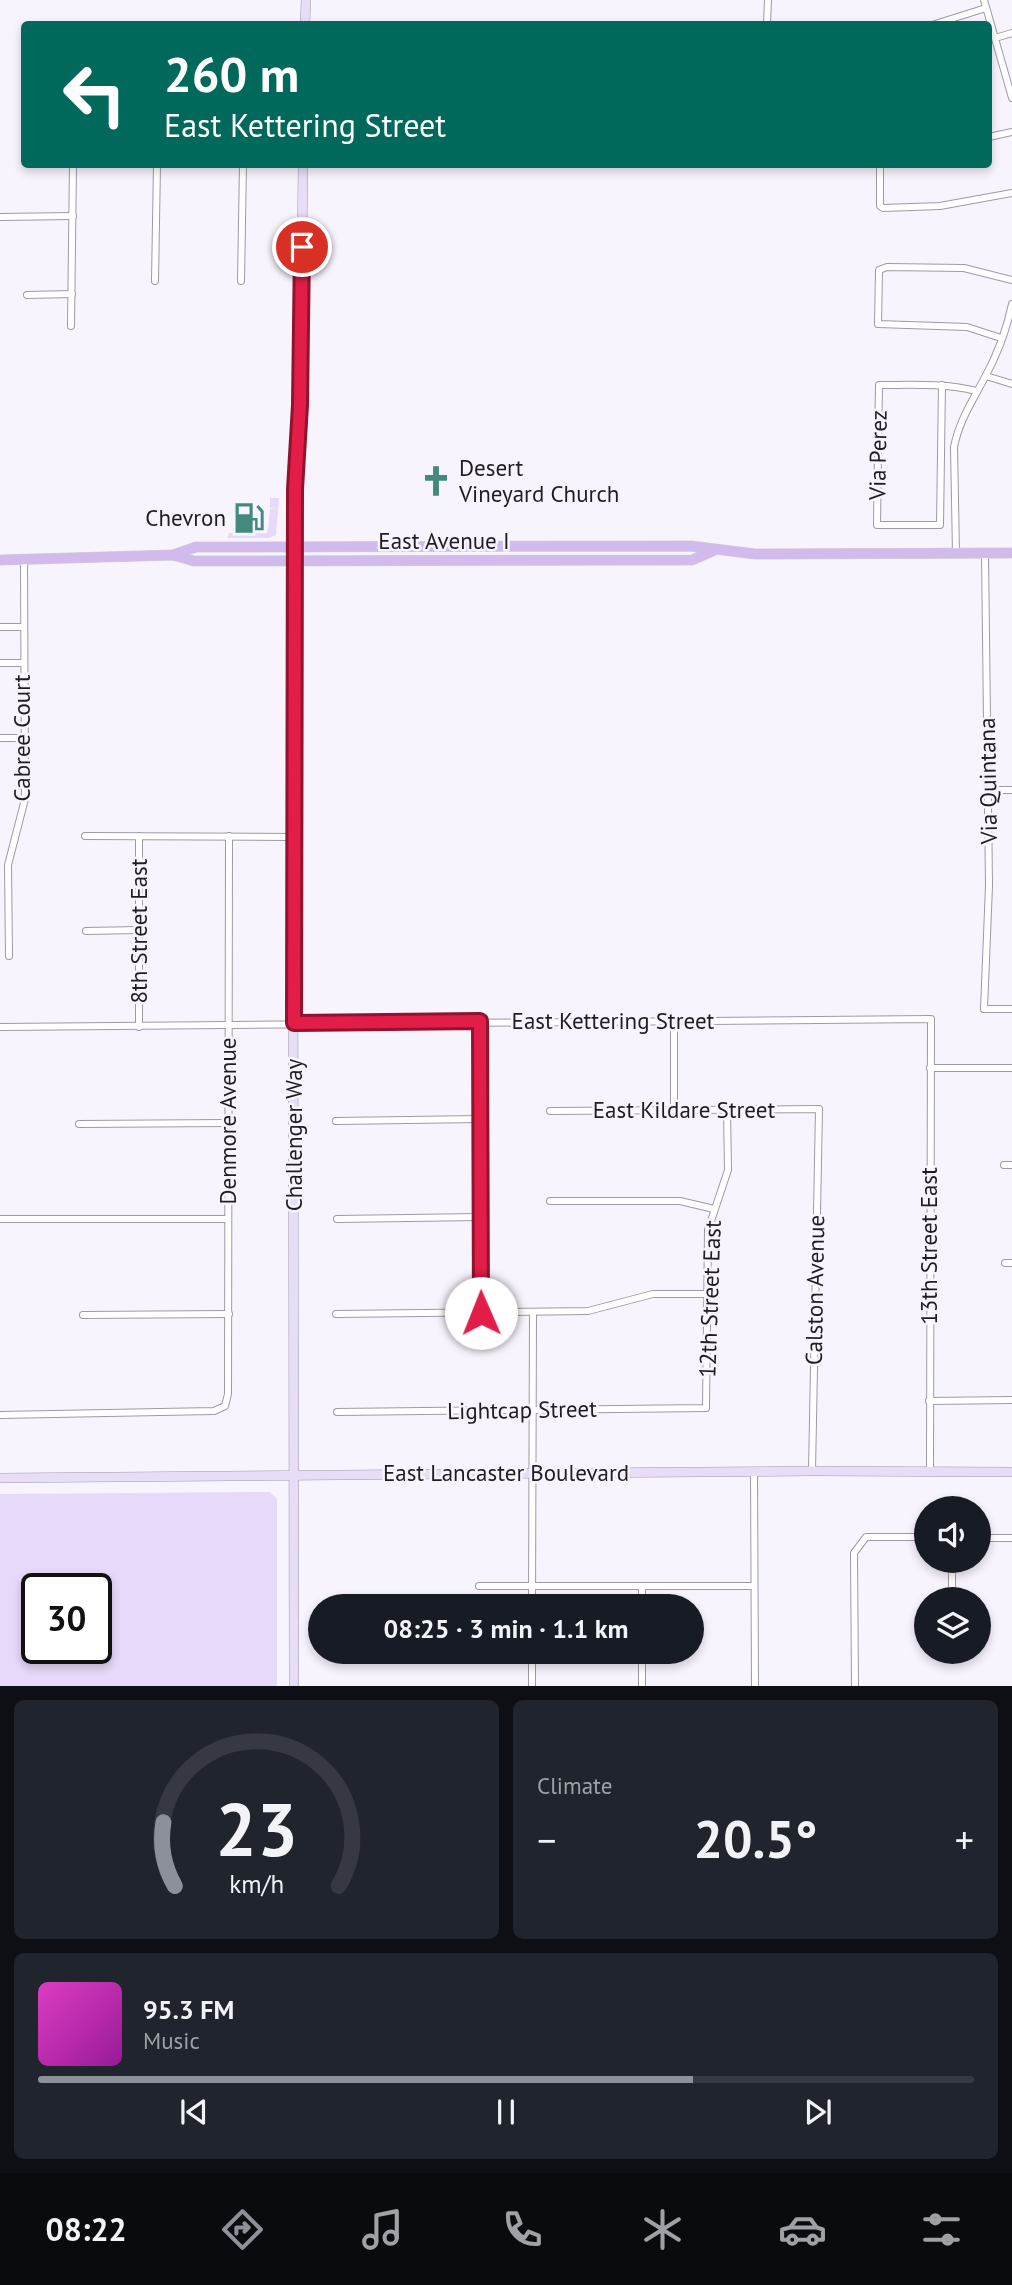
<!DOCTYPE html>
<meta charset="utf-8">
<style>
body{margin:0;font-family:"PT Sans",sans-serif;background:#20242c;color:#f1f3f6;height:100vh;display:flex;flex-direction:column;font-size:26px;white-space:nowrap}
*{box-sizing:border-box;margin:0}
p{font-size:23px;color:#9ea1a6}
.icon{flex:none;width:38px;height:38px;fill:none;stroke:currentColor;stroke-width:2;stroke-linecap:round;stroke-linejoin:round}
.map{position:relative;height:1686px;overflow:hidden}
.sheet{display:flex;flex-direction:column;gap:14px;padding:14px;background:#0d0f14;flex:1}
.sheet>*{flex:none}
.banner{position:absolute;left:21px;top:21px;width:971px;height:147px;border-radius:7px;box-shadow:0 4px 10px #0003;background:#00695c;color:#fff;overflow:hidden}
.buttons{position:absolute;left:914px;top:1496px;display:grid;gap:14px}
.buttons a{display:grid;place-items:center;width:77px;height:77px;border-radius:50%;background:#171b24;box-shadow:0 4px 10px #0003;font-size:35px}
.speed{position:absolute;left:21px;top:1573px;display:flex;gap:14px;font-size:35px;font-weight:700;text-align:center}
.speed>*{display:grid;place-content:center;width:91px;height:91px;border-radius:50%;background:#171b24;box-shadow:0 4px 10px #0003;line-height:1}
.speed .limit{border:4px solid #111;border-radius:10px;background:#fff;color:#111}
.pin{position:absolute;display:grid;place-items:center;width:60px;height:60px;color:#fff;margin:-30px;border:4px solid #fff;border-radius:50%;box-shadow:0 2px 7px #0007}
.me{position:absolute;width:77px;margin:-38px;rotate:359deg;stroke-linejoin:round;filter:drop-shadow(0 0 5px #0008)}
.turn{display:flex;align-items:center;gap:24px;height:147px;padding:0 28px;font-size:32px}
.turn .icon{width:91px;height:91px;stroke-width:2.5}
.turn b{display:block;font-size:49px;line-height:60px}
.big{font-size:52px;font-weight:600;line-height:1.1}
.sheet .card{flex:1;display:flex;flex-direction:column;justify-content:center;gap:10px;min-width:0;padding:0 24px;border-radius:10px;background:#20242c}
.sheet .dial{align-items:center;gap:0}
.dial svg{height:182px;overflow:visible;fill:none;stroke:#363941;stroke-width:7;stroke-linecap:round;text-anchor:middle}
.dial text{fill:#f1f3f6;stroke:none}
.song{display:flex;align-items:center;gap:21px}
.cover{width:84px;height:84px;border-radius:10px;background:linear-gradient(135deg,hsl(310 70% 55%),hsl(300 70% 35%))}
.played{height:7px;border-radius:4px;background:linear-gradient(90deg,#8c9099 70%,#363941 70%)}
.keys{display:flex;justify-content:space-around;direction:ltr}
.heat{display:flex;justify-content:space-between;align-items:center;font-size:38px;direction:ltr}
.sheet .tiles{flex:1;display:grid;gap:14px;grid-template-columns:1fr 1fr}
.card:last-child{grid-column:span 2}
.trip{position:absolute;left:308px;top:1594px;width:396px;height:70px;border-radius:35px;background:#171b24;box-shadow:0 4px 10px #0003;font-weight:600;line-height:70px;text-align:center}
.tab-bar{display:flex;height:112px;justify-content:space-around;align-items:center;background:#090b0e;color:#9ea1a6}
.tab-bar .icon{width:49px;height:49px}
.tab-bar .current{color:#8c9099}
.tab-bar b{font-size:32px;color:#f1f3f6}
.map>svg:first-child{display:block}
</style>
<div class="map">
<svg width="1012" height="1687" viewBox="0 0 1012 1687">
<rect width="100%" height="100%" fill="#f8f4fe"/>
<g fill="#e7d9fa" fill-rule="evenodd">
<path d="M270 498H279L276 535 269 538H227L229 533 268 530 270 509H276L270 508Z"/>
<path d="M270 1492 277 1499V1686H0V1494ZM96 1589V1648H37V1589Z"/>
</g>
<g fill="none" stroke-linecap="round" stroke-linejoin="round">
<defs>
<g id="street">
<path d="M984 0 1012 98"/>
<path d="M767 24 768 0"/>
<path d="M935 24 986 8"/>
<path d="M995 38 1012 33"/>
<path d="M989 137 1012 132"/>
<path d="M880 164V206L883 208 940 206 1012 193"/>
<path d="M0 217 73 216"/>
<path d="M155 281 157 164"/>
<path d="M241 281 243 164"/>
<path d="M27 295 72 294"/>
<path d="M71 326 73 164"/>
<path d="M1001 338 967 327 878 324 879 270 887 267 964 268 1012 280"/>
<path d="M986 376 1012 384"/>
<path d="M942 385 940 525H877L879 385C912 385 944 383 976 391"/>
<path d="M956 553 954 447C959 421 973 400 985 377 997 355 1007 328 1012 304"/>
<path d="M985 553 989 886 984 1009H1012"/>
<path d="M0 627H22"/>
<path d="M0 663H22"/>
<path d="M0 738H24"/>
<path d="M988 790H1012"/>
<path d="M85 836 293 837"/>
<path d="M86 931 139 930"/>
<path d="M9 956 8 865 25 799 24 560"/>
<path d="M674 1020V1110"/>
<path d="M480 1021 481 1313"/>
<path d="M0 1027 931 1019 930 1472"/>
<path d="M139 1027V836"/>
<path d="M930 1068H1012"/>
<path d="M550 1111 819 1109 812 1471"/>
<path d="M336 1121 480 1119"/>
<path d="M79 1124 228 1123"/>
<path d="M1004 1165H1012"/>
<path d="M550 1201H680L714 1209"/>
<path d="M0 1219H228"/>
<path d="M337 1219 479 1217"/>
<path d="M1005 1263H1012"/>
<path d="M336 1314 588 1311 653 1294H708"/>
<path d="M83 1315 229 1314"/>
<path d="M929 1401 1012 1400"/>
<path d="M337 1412 706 1408 708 1230 728 1170 727 1109"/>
<path d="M0 1415 214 1411 225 1406 228 1394 229 836"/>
<path d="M754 1472 755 1687"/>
<path d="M978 1538H1012"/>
<path d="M952 1561V1600"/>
<path d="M479 1586H754"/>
<path d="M642 1586V1606"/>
<path d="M532 1606 533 1313"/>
<path d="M642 1652V1687"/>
<path d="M532 1687V1652"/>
<path d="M855 1687 854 1553 866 1537H926"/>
</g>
<g id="secondary">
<path d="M305 24 306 0"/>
<path d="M0 1478 812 1471 1012 1472"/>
<path d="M294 1687 293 837 295 489 300 405 303 164"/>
</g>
<g id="primary">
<path d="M173 555 196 547 691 546 755 554 1012 553"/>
<path d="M0 560 173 555 194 561 692 560 713 551"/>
</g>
</defs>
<use href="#street" stroke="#9e9aa5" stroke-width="8"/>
<use href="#secondary" stroke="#9e9aa5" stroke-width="10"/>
<use href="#primary" stroke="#d2d2d3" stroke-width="11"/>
<use href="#street" stroke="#fff" stroke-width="6"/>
<use href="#secondary" stroke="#e8ddf6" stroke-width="9"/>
<use href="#primary" stroke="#d1bbec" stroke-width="10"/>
</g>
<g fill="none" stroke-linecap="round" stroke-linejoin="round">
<defs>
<path id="route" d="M302 247 300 405 295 489 294 1023 480 1021 481 1313"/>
</defs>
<use href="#route" stroke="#92132f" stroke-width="18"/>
<use href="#route" stroke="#e11d48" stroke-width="12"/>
</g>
<defs>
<symbol id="church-bare" viewBox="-9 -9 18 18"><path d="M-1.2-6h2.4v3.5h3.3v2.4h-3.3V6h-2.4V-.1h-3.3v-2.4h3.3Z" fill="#44897e" stroke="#f8f4fe" stroke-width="2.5" paint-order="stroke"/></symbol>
<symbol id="fuel-bare" viewBox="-9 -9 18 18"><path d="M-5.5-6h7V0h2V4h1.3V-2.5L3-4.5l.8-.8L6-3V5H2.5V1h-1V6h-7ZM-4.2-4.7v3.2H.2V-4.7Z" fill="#44897e" stroke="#f8f4fe" stroke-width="2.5" paint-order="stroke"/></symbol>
</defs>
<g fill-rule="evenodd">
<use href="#church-bare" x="414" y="459" width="44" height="44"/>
<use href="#fuel-bare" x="227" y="496" width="44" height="44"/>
</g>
<g text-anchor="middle" stroke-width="5" stroke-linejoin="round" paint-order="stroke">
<g font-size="23" fill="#1f1d21" stroke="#f8f4fe">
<text transform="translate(878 455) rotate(-89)" y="8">Via Perez</text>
<text x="444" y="549">East Avenue I</text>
<text transform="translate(22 738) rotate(-90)" y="8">Cabree Court</text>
<text transform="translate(988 781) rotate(-91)" y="8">Via Quintana</text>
<text transform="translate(139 931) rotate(-90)" y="8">8th Street East</text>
<text x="613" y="1029">East Kettering Street</text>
<text x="684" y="1118">East Kildare Street</text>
<text transform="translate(228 1121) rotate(-90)" y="8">Denmore Avenue</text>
<text transform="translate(294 1135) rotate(-90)" y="8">Challenger Way</text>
<text transform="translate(929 1246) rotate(-90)" y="8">13th Street East</text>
<text transform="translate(815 1290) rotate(-89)" y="8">Calston Avenue</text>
<text transform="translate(710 1299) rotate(-88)" y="8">12th Street East</text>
<text transform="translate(522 1410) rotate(-1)" y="8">Lightcap Street</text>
<text x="506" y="1481">East Lancaster Boulevard</text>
</g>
<g font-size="23" fill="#1f1d21" stroke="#f8f4fe" text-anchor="start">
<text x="459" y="476">Desert<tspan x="459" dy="26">Vineyard Church</tspan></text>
<text x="226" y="526" text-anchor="end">Chevron</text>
</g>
</g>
</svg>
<div class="buttons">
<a><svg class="icon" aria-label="sound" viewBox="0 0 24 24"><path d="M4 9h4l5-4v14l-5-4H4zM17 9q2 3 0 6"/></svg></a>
<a><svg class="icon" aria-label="layers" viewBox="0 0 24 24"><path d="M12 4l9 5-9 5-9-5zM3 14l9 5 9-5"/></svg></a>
</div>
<div class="speed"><div class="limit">30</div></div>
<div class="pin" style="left:302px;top:247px;background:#d93025"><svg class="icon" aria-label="arrive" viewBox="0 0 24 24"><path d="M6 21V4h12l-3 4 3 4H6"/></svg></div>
<svg class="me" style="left:481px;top:1313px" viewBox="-20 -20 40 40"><circle r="19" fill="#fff"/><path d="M0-13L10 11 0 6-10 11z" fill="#e11d48"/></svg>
<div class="trip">08:25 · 3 min · 1.1 km</div>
<div class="banner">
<div class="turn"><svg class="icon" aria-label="left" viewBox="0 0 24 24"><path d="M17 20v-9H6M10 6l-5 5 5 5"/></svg><div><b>260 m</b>East Kettering Street</div></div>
</div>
</div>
<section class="sheet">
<div class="tiles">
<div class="card dial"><svg viewBox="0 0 100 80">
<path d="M14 69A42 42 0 1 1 86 69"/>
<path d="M14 69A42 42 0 0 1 9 41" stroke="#8c9099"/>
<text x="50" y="56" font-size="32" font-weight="700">23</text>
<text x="50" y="72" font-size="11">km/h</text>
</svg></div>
<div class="card"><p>Climate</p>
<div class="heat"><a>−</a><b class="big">20.5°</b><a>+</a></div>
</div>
<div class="card">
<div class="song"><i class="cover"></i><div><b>95.3 FM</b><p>Music</p></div></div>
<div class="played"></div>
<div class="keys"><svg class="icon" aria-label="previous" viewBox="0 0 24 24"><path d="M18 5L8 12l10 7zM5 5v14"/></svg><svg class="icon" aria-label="pause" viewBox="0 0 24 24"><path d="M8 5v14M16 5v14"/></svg><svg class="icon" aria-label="next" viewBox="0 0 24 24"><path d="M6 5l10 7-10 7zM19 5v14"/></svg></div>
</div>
</div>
</section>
<nav class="tab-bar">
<b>08:22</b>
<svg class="icon current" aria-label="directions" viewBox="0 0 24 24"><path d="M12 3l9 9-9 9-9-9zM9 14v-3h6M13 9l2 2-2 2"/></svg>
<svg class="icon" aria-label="music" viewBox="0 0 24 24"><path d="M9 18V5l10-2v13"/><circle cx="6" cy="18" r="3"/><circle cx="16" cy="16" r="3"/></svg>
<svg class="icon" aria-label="phone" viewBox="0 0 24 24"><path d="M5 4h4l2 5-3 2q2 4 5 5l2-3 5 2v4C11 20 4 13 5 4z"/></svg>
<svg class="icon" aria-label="climate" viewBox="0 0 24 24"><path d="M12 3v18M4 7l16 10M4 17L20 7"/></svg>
<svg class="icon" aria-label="car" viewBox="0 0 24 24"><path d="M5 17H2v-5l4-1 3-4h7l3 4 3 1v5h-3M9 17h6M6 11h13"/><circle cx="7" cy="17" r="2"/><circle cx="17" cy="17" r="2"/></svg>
<svg class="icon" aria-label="filters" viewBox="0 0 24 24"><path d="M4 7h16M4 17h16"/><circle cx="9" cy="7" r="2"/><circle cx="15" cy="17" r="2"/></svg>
</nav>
